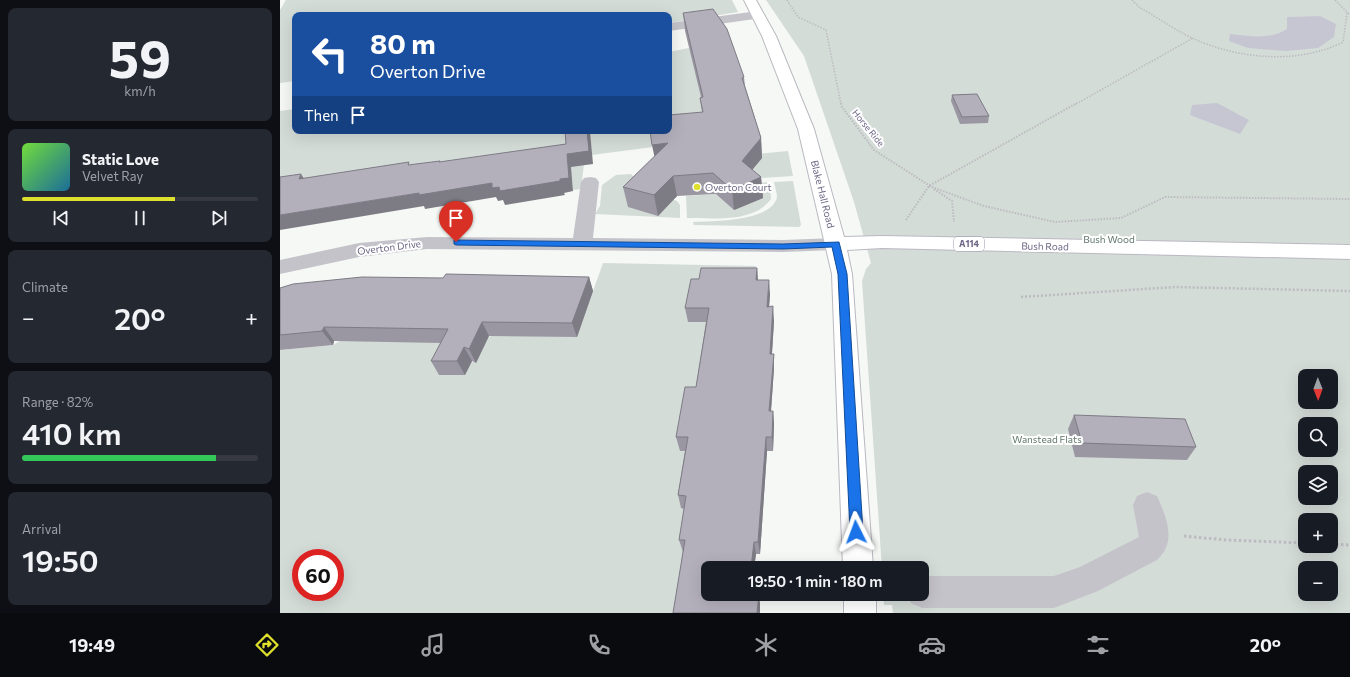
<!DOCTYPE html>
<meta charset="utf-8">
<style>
body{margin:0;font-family:Commissioner,sans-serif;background:#242831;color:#f1f3f6;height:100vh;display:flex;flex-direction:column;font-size:15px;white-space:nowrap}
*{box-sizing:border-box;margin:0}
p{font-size:13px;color:#9ea1a6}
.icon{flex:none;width:22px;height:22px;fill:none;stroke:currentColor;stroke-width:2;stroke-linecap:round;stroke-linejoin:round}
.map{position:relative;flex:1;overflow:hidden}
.panel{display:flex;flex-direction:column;gap:8px;padding:8px;background:#0d0f14;width:280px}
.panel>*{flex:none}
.guide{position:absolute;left:12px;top:12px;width:380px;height:122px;border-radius:8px;box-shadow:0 4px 16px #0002;background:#1a4fa0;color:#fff;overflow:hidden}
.needle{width:26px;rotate:179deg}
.controls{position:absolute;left:1018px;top:369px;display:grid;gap:8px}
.controls a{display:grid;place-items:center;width:40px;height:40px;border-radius:8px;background:#171b24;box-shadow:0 4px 16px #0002;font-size:20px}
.speed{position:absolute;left:12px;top:549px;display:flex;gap:8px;font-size:20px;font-weight:700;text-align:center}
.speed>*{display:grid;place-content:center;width:52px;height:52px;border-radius:50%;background:#171b24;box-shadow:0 4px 16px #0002;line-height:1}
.speed .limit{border:6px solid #d22;background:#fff;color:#111}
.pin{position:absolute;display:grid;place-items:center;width:34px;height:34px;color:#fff;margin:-41px -17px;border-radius:50% 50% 50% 0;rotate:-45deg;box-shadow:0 0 4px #0007}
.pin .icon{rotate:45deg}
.me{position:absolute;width:44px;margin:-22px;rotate:357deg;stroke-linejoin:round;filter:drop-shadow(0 0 3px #0008)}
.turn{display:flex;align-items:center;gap:14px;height:84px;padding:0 12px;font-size:18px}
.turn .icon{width:52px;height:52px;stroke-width:2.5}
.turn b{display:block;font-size:28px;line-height:34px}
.then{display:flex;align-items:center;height:38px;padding:0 12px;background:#0003;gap:8px;font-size:15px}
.big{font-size:30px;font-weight:600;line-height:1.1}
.panel .tile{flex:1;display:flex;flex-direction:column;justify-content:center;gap:6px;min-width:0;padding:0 14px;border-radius:8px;background:#242831}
.panel .dial{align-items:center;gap:0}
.dial b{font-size:52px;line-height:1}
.song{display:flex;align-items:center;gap:12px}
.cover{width:48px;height:48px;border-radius:6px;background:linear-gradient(135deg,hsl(100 70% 55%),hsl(200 70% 35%))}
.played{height:4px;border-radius:2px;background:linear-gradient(90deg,#dfdf2e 65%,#363941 65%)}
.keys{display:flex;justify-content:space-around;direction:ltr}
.heat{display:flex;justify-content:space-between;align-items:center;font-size:22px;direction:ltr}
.charge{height:6px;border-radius:3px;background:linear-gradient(90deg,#34c759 82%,#363941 0)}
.trip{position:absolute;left:421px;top:561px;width:228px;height:40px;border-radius:8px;background:#171b24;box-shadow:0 4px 16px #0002;font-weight:600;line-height:40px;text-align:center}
.menu{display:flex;height:64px;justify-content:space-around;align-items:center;background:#090b0e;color:#9ea1a6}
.menu .icon{width:28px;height:28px}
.menu .active{color:#dfdf2e}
.menu b{font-size:18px;color:#f1f3f6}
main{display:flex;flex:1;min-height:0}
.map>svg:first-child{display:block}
</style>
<main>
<section class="panel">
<div class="tile dial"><b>59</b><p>km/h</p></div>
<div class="tile">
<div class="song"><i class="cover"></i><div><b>Static Love</b><p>Velvet Ray</p></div></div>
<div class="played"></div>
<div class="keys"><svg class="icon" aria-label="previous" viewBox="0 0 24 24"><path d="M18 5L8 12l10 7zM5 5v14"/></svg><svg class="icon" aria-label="pause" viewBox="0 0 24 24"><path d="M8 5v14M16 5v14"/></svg><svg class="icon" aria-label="next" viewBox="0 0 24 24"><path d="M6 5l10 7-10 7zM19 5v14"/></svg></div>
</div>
<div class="tile"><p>Climate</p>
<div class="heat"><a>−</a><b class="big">20°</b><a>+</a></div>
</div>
<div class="tile"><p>Range · 82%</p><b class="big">410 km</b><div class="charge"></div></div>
<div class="tile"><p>Arrival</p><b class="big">19:50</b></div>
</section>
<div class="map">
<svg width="1070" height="613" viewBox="0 0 1070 613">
<rect width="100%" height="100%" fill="#f5f8f5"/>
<g fill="#d4dcd8" fill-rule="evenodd">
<path d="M6 0H452L458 12 389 23V15H15V81L0 83V10Z"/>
<path d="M486 0H1070V613H613L612 605H604L603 594H642V568H602L582 281 586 269 591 263 574 202 524 56ZM1025 376H1051V402H1025ZM1025 424H1051V450H1025ZM1025 472H1051V498H1025ZM1025 520H1051V546H1025ZM1025 568H1051V594H1025Z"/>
<path d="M409 48 438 112 373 147 312 155 310 131H389V52Z"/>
<path d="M15 109V131H287L305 155 301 189 293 190 290 163 0 190V111Z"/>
<path d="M508 151 513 176 465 179 455 156Z"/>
<path d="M351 174 366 189 397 201 400 205V218L315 214 320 206 322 185 336 175Z"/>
<path d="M513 181 521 225 519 227 414 225 413 222C432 221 492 222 497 197 497 193 495 186 494 182Z"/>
<path d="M486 182 490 185 491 199C474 223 433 218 407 218L406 196 436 194Z"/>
<path d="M323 263 476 266 475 282 408 294 405 309H410L439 322 411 451 421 509 403 552 399 613H0V350L53 345 60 341 178 339 160 374 185 375 191 362H195L209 337 313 291ZM21 558H55V592H21Z"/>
</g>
<g fill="#c6c6d2">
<path d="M1040 16 1056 24 1054 37 1038 48 1006 51 968 48 949 41 950 34C970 36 990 40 1007 29V17Z"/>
<path d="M937 103 969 120 960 134 910 115 912 105Z"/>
</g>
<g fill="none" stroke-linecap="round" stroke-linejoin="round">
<defs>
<g id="major">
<path d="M464 0H476L496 36 534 129 564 237 602 236 1070 245V259L602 248 567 250 572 274 593 568H563L552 274 518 129 482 36Z"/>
<rect x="564" y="594" width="32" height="19"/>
</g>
</defs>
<use href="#major" stroke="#bab8c0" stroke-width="2"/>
<g stroke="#bcbbc0" stroke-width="1.5" stroke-dasharray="1.5 1.5" stroke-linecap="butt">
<path d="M507 0 518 17 546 30 561 104"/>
<path d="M852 0 859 7C877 17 893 29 912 38 957 59 1018 65 1063 42L1067 13"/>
<path d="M1055 0 1070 15"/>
<path d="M796 104 913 38"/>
</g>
<g stroke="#bcbbc0" stroke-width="2" stroke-dasharray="1.5 1.5" stroke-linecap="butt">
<path d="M561 103 562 107 594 150 650 186"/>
<path d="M649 186 704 206 775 222 841 218 885 197 1070 199"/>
<path d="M654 189 672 201 674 222"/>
<path d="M626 220 649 186 797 103"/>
</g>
<path stroke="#bcbbc0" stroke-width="2.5" stroke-dasharray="2 2" stroke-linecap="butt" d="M741 297 895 287 1070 291"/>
<g stroke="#bcbbc0" stroke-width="3" stroke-dasharray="2.5 2.5" stroke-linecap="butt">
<path d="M904 536 946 540 1025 543"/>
<path d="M1051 544 1070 545"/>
</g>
<g fill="#c5c3ca" fill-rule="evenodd">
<path d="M478 11 484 15 482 18 389 31V23Z"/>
<path d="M310 177 316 178 319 182 313 238 503 240 556 238 563 239 566 244 563 249 556 250 503 252 147 249 79 257 0 274V260L79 243 147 237 293 238 301 182 304 178Z"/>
<path d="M867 492 877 496C887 518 897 542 877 560L818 591 774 608H642L631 603 627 594H642V576H774L800 567 859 537 853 505 857 496Z"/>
</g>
<use href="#major" fill="#fff" fill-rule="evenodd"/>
</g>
<g fill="#9a97a2">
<path d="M403 13 464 77 465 86 481 138 482 158 472 170 481 177 483 198 454 210 436 194 397 196 378 216 348 207 343 187 375 156 370 131 422 112 420 98 421 97 405 31Z"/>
<path d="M672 95 709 116 708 123 680 124 671 101Z"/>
<path d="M477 268 478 280 490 294 489 307 494 321 492 354H494V368L491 411H493L494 424 493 451H487L480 554H476L474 568H428V594H479L480 605V613H393L403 552 399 540 404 509 401 508 398 495 405 451H400L396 437 416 387 426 322H408L405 308 419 279Z"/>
<path d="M309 277 313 291 297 337 209 336 196 363 192 361 185 375H159L151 361 161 343 54 341 53 345 0 350V288L163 278Z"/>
<path d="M794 415 916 447 907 460 795 457 788 429Z"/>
</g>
<g fill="#7d7b84">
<path d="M307 131H310L313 164 291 167 293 191 284 193 285 195 225 205 223 200 218 201 216 197 145 209 144 206 0 230V215L139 193 212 183 280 179 287 154Z"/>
<path d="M481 138 482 158 463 181 462 161Z"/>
<path d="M388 143 376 164 372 145Z"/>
<path d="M21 174 29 187 19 179Z"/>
<path d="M393 176 397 196 378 216 374 195Z"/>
<path d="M481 177 483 198 454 210 452 190Z"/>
<path d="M477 268 478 282 476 280Z"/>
<path d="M309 277 313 291 297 337 292 323Z"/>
<path d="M489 280 490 294 488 321 487 307Z"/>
<path d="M493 306 494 321 491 368 490 354Z"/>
<path d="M202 322 209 336 196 363 189 349Z"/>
<path d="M44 327 54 341 53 345 42 331Z"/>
<path d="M184 347 192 361 185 375 177 361Z"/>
<path d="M494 354V368L490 424 489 411Z"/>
<path d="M493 411 494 424 493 451 492 437Z"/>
<path d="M486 437 487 451 480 554 478 542Z"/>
<path d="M474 542 476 554 474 568H471Z"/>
<path d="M479 594 480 605V613H477Z"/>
</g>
<g fill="#b3b0bc" stroke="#7d7b84">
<path d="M433 9 447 29 464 77 462 78 481 138 462 161 481 177 452 190 433 173 393 176 374 195 343 187 388 143 372 145 370 131H389V115L423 112 420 98 423 97 403 13Z"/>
<path d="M697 94 709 116 682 117 672 95Z"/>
<path d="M285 131H307L309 151 287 154 289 178 280 179V181L220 191 219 187 212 188V183L139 195V193L0 215V177L21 174 19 179 129 162 128 165 160 161 159 162 286 144Z"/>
<path d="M421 268H477L476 280H489L487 307 493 306 490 354H494L489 411H493L492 437H486L478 542H474L471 568H428V594H479L477 613H393L405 540H399L406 496 398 495 408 437H396L405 387H416L429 308H405L411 279H419Z"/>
<path d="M166 274 309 277 292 323 202 322 189 349 184 347 177 361H151L168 329 44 327 42 331 0 335V288L13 284 82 277 163 278Z"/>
<path d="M794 415 905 419 916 447 802 443Z"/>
</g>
<path fill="#1a73e8" stroke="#114b97" d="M174 240 503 244 559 242 567 274 583 532 581 536 576 538 572 536 570 532 558 274 552 247 503 249 176 245 174 244Z"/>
<circle fill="#dfdf2e" stroke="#fff" stroke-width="1.5" cx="417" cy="187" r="4"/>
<g text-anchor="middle" stroke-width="4" stroke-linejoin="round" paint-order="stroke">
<g font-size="9" fill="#6e6785" stroke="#fff">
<text transform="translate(588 128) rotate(51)" y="3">Horse Ride</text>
</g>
<rect fill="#fff" stroke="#9a95aa" stroke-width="1" x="674" y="237" width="30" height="14" rx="3"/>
<g font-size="9" font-weight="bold" fill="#6e6785">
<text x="689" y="247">A114</text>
</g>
<g font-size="10" fill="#6e6785" stroke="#fff" text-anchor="start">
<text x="425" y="191">Overton Court</text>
</g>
<g font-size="10" fill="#6e6785" stroke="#fff">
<text transform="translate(543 194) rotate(76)" y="4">Blake Hall Road</text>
<text transform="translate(765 246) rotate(1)" y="4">Bush Road</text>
<text transform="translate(109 247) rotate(-7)" y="4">Overton Drive</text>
</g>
<g font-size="10" fill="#62776e" stroke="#fff">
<text x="829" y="243">Bush Wood</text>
<text x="767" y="443">Wanstead Flats</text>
</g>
</g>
</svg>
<div class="controls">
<a><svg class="needle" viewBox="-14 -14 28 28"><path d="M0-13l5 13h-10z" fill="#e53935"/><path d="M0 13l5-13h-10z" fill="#9ea1a6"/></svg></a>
<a><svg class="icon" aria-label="search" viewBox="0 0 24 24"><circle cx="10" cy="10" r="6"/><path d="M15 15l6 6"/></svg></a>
<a><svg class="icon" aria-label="layers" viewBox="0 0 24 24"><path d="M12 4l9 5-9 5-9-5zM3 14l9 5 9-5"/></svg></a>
<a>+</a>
<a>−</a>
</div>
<div class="speed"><div class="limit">60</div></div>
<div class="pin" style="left:176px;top:242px;background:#d93025"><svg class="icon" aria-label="arrive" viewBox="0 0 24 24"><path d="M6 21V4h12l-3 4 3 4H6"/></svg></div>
<svg class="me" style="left:576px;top:532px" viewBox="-20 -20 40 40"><path d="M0-17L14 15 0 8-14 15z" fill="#1a73e8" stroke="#fff" stroke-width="4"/></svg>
<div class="trip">19:50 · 1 min · 180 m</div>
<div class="guide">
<div class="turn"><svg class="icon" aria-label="left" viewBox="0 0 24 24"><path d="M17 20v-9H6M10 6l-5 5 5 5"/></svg><div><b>80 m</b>Overton Drive</div></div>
<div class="then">Then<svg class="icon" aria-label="arrive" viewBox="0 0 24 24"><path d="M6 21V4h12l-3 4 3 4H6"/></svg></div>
</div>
</div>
</main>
<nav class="menu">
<b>19:49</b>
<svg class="icon active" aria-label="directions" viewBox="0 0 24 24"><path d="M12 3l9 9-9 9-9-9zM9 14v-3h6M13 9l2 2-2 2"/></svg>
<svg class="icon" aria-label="music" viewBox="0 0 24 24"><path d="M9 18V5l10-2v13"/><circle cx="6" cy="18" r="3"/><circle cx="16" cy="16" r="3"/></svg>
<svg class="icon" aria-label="phone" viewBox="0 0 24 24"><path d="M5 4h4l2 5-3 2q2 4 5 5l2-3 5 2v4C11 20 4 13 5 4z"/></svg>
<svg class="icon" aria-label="climate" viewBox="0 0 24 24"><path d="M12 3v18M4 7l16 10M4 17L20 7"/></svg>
<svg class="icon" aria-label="car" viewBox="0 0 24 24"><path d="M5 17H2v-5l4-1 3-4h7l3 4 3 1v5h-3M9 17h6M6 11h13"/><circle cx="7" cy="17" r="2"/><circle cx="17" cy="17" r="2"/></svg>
<svg class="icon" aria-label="filters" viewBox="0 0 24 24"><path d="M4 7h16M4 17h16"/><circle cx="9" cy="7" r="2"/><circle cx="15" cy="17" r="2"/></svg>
<b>20°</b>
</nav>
